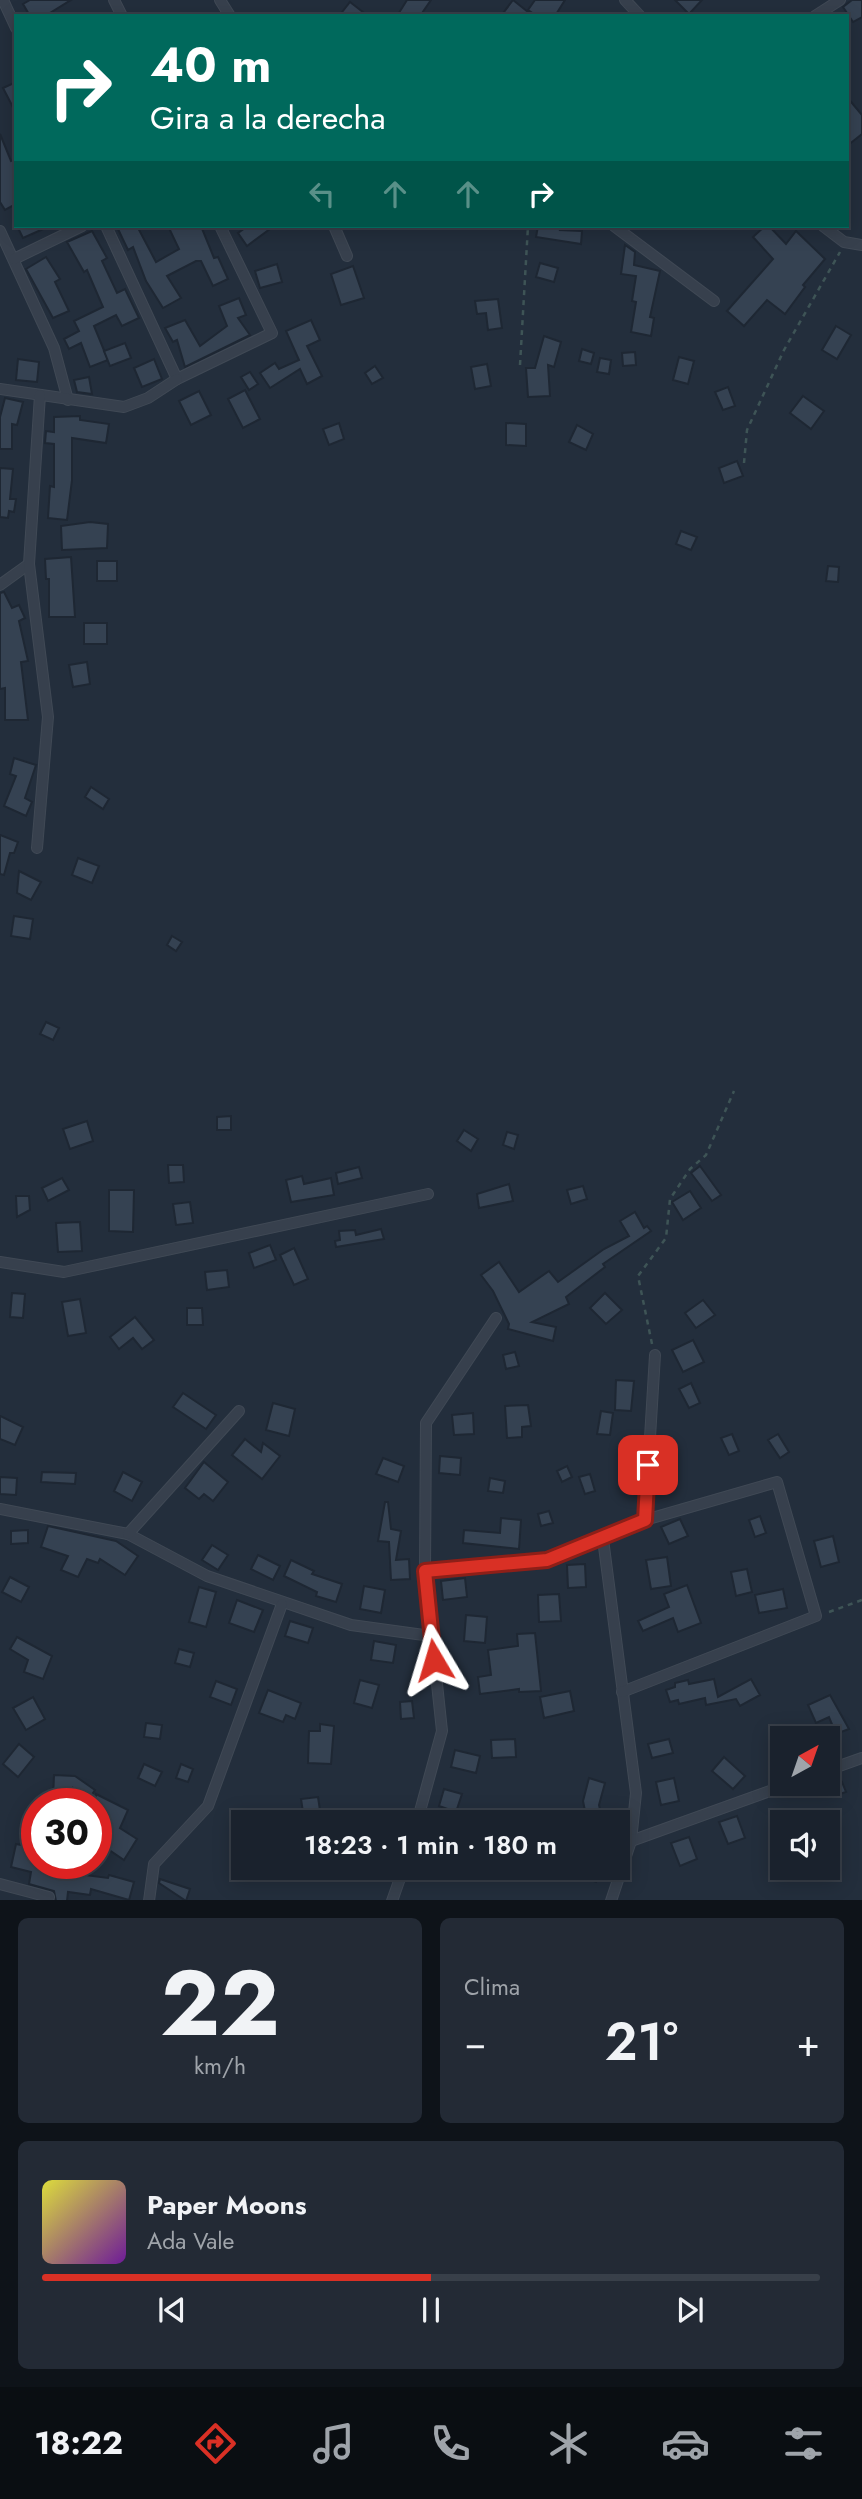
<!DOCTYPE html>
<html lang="es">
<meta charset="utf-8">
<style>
body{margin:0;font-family:Jost,sans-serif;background:#232a35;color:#f1f3f6;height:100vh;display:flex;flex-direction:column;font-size:26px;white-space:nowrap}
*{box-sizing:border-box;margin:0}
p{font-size:23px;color:#9fa4aa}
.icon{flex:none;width:38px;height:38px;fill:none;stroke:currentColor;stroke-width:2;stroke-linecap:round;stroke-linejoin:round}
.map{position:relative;height:1900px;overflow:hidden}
.drawer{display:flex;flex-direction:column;gap:18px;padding:18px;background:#0e1319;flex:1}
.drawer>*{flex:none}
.top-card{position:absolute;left:14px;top:14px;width:835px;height:214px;border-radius:0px;box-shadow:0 4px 18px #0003,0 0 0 2px #383f49;background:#00695c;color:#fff;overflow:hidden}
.needle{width:46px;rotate:40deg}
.fabs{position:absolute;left:770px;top:1726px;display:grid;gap:14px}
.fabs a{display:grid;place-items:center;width:70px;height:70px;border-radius:0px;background:#1a222d;box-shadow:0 4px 18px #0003,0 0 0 2px #383f49;font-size:35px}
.speed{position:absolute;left:21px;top:1788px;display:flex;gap:14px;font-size:35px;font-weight:700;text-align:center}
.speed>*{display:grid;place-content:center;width:91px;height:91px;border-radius:50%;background:#1a222d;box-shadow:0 4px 18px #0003,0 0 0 2px #383f49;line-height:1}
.speed .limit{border:10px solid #d22;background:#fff;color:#111}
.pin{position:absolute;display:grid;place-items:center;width:60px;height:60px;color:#fff;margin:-30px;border-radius:14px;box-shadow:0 4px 10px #0006}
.me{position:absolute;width:77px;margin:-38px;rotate:353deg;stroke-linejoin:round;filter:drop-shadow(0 0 5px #0008)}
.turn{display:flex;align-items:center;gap:24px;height:147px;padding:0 21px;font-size:32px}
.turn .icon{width:91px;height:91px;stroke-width:2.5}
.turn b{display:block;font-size:49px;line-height:60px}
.lanes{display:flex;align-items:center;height:66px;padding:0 21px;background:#0003;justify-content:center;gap:35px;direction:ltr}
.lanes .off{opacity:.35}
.big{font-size:52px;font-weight:600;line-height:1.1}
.drawer .card{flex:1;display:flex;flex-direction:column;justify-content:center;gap:10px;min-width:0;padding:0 24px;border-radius:10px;background:#232a35}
.drawer .dial{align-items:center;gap:0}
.dial b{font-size:91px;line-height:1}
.song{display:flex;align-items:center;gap:21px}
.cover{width:84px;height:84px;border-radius:10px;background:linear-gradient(135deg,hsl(60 70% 55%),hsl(280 70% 35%))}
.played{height:7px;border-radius:4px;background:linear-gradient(90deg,#d93025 50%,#383f49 50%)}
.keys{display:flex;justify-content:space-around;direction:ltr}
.heat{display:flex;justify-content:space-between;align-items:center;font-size:38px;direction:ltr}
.drawer .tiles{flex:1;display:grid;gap:18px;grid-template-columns:1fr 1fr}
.card:last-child{grid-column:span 2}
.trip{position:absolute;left:231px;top:1810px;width:399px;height:70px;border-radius:0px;background:#1a222d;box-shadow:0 4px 18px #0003,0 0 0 2px #383f49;font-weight:600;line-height:70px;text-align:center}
.tab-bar{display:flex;height:112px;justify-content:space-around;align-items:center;background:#0a0e12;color:#9fa4aa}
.tab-bar .icon{width:49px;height:49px}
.tab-bar .on{color:#d93025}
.tab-bar b{font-size:32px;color:#f1f3f6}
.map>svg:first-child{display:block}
</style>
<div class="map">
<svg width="862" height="1901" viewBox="0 0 862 1901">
<rect width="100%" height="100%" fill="#232e3c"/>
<g fill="#354252" stroke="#1e2733" stroke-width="2">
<path d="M30 0H71L45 16H30L23 4Z"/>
<path d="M407 0H431L420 16H397Z"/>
<path d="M513 0 533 16H501Z"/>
<path d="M535 0H565L555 16H537L528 10Z"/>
<path d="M675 0H702L689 14Z"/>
<path d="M852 0H862V17L853 22 843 7Z"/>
<path d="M350 2 368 16H339Z"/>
<path d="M16 82V113L3 88Z"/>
<path d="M847 97 862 115V134L847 146Z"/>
<path d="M0 134 11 161 16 159V204L5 210 0 202Z"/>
<path d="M17 226H50L23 238Z"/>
<path d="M126 226H137L156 262 179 249 168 226H201L214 258 218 257 228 279 213 286 201 261H196L167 276 181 298 163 308 146 281 133 247 128 250 118 229Z"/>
<path d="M248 226H274L247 246 238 233Z"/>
<path d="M538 226H561L560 230 582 231 581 244 536 237Z"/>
<path d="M765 226H769L786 244 796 231 825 259 803 285 805 287 785 314 767 300 744 326 727 311 773 259 753 237Z"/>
<path d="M92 231 107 258 102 261 117 293 125 289 139 318 122 326 116 315 94 326 108 360 90 367 81 343 69 349 64 339 79 331 74 321 103 307 87 270 84 272 67 242Z"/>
<path d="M625 245 635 252 634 265 660 271 650 317 654 318 651 336 631 332 636 302 632 301 636 276 621 274Z"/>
<path d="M46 257 60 279 55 282 69 311 53 318 26 269Z"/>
<path d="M540 263 558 268 554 282 536 277Z"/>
<path d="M277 264 282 282 260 288 255 271Z"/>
<path d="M353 266 364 298 341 305 331 274Z"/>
<path d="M239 298 246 315 238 318 250 335 185 367 177 340 173 342 165 328 185 320 200 346 227 326 219 306Z"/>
<path d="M498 299 502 328 488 330 486 313 477 314 475 301Z"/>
<path d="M311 320 320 340 307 346 322 376 307 384 300 369 270 388 260 373 275 363 279 369 299 360 286 331Z"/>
<path d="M836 326 851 335 837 359 822 350Z"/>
<path d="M544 336 561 342 554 367 548 365 550 396 528 397 526 368H535Z"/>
<path d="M125 343 131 358 110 366 104 351Z"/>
<path d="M582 349 594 353 591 364 579 361Z"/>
<path d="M635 352 636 365 623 366 622 353Z"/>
<path d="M679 357 694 361 688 384 673 380Z"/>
<path d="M600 358 611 360 609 374 597 372Z"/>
<path d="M18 359 39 362 37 382 16 380Z"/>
<path d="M154 359 162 379 142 387 134 368Z"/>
<path d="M487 364 491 386 475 389 471 367Z"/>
<path d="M375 366 383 378 372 384 365 373Z"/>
<path d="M250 372 258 384 249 390 241 377Z"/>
<path d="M89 377 92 394 77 392 74 380Z"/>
<path d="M728 387 735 406 723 410 715 392Z"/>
<path d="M245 390 260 419 243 428 228 399Z"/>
<path d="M199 391 211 415 191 425 179 401Z"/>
<path d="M803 396 824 411 811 429 790 413Z"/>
<path d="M5 398 23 402 17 425 12 424V449H0V417Z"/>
<path d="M80 416V420L109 424 106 443 72 438V480L67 520 48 518 50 486 54 487V444L45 443 46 431 54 432V417Z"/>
<path d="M339 423 344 439 329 445 323 429Z"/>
<path d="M506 423 526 424V446L506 445Z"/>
<path d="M577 425 593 434 586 450 569 442Z"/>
<path d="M737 461 743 476 724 483 719 468Z"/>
<path d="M0 468 13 469 10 499H16L14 512 9 511 8 518 0 517Z"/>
<path d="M90 522 108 524 107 548 62 550 61 526Z"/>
<path d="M681 531 697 537 691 550 676 544Z"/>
<path d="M71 557 75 617H49V579H46L45 559Z"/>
<rect x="97" y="561" width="20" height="20"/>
<path d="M828 566 839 567 838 582 826 581Z"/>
<path d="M4 592 12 608 19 605 25 618 19 621 28 661 21 662 28 720H5V688L0 689V593Z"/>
<rect x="84" y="623" width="23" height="21"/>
<path d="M87 662 90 684 73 687 69 665Z"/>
<path d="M14 758 36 765 25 798 32 802 26 816 4 806 16 776 10 774Z"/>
<path d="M91 787 109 799 103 809 85 797Z"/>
<path d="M0 835 18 842 14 853H10L4 875 0 874Z"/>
<path d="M78 858 99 866 92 883 72 875Z"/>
<path d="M19 871 41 882 31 900 17 893Z"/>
<path d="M14 916 33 919 30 939 11 936Z"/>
<path d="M172 936 182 942 176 951 167 945Z"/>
<path d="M46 1022 59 1028 53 1040 40 1034Z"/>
<path d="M231 1116V1130H217V1117Z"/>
<path d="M87 1121 93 1141 70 1149 63 1129Z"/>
<path d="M464 1130 478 1139 471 1151 457 1141Z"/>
<path d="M507 1132 518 1135 514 1149 503 1145Z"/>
<path d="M168 1165H183L184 1182 169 1183Z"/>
<path d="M700 1166 721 1195 712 1201 691 1173Z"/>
<path d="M359 1167 362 1178 338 1184 336 1173Z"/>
<path d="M302 1176 304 1184 331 1178 334 1195 291 1202 286 1180Z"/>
<path d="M62 1178 69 1190 48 1201 42 1188Z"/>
<path d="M509 1184 513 1201 479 1208 477 1194Z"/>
<path d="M583 1186 587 1199 571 1204 567 1190Z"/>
<path d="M109 1190H134L133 1232 109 1231Z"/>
<path d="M690 1191 701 1208 683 1220 672 1202Z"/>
<path d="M16 1196H29L30 1210 17 1217Z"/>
<path d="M190 1202 193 1223 176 1225 173 1204Z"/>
<path d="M635 1212 644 1228 647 1226 651 1231 603 1264 605 1267 566 1297 569 1304 532 1322 556 1327 553 1341 508 1329 509 1324 493 1291 481 1275 499 1262 519 1292 549 1271 558 1282 604 1249 629 1236 620 1221Z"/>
<path d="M80 1222 82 1251 58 1252 56 1223Z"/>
<path d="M381 1229 384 1239 336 1247 335 1241 340 1240 339 1231 355 1230 356 1235Z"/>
<path d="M270 1245 276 1260 254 1268 249 1253Z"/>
<path d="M294 1248 308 1279 294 1285 280 1255Z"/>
<path d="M227 1270 229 1287 207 1290 205 1272Z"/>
<path d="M12 1293 25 1294 23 1318 10 1317Z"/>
<path d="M605 1293 622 1310 606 1324 590 1308Z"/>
<path d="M80 1299 86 1333 68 1336 62 1302Z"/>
<path d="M703 1300 715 1315 696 1328 685 1313Z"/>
<path d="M187 1308H202L203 1325H187Z"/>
<path d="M135 1317 154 1340 142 1349 133 1338 119 1349 110 1337Z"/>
<path d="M693 1340 704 1362 683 1372 672 1350Z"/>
<path d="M515 1352 519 1366 506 1369 503 1355Z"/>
<path d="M616 1380 634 1381 631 1411 615 1410Z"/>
<path d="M691 1383 700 1403 689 1408 679 1389Z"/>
<path d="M183 1393 216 1415 206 1429 173 1407Z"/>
<path d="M273 1403 295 1409 289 1436 266 1430Z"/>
<path d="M528 1405 531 1426 522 1427V1437L507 1438 505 1406Z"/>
<path d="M601 1411 613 1413 610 1435 597 1434Z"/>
<path d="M473 1413 474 1434 454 1435 452 1415Z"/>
<path d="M0 1416 23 1427 15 1445 0 1439Z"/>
<path d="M732 1434 739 1451 729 1455 721 1438Z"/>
<path d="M778 1434 789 1452 780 1458 768 1440Z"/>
<path d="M245 1439 261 1452 263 1443 280 1456 262 1479 232 1455Z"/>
<path d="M440 1456 461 1458 460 1475 439 1473Z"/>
<path d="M383 1458 404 1466 398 1482 376 1474Z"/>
<path d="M204 1462 228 1482 213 1501 204 1494 199 1499 185 1488Z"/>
<path d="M567 1466 572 1477 562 1482 557 1471Z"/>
<path d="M42 1472 76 1473 75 1484 41 1482Z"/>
<path d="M123 1472 142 1482 132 1501 114 1491Z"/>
<path d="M590 1474 595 1491 585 1494 579 1477Z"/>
<path d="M0 1477 17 1478 16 1495 0 1494Z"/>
<path d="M490 1478 505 1481 503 1493 488 1491Z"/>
<path d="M385 1502H388L391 1529 401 1531 396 1560 409 1559 410 1579 391 1580 389 1542 378 1541Z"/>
<path d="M549 1511 553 1523 541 1526 538 1514Z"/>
<path d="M760 1516 766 1533 755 1537 749 1520Z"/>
<path d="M501 1518 521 1520 519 1549 463 1543 464 1530 500 1533Z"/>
<path d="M680 1519 688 1536 669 1544 661 1527Z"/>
<path d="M48 1526 116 1541 138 1556 125 1575 100 1559 98 1563 87 1559 78 1577 61 1570 68 1556 41 1547Z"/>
<path d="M28 1530V1543L11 1544V1531Z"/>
<path d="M833 1536 839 1562 821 1567 814 1541Z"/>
<path d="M212 1545 228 1555 218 1570 202 1560Z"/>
<path d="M258 1555 280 1566 273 1580 251 1569Z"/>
<path d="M667 1557 671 1586 651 1589 646 1560Z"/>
<path d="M291 1560 314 1571 312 1574 342 1584 336 1602 316 1596 317 1592 284 1576Z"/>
<path d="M585 1564 586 1587 568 1588 567 1565Z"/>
<path d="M747 1569 752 1592 736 1596 731 1572Z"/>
<path d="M10 1577 29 1587 21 1602 2 1592Z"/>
<path d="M465 1578 467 1597 443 1600 441 1581Z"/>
<path d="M687 1585 701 1623 678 1632 673 1618 643 1631 638 1621 669 1607 664 1594Z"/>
<path d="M364 1586 385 1590 381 1613 360 1609Z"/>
<path d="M199 1587 216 1592 206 1627 189 1622Z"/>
<path d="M783 1589 787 1608 759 1613 755 1595Z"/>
<path d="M559 1594 561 1621 539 1622 538 1595Z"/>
<path d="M237 1600 263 1610 254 1632 229 1623Z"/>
<path d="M466 1615 487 1617 485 1643 464 1641Z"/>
<path d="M290 1621 313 1628 308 1643 285 1636Z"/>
<path d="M535 1633 541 1691 519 1692V1689L480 1694 478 1677 491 1675 488 1650 518 1646 517 1634Z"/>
<path d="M17 1637 52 1656 43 1679 24 1672 28 1660 10 1649Z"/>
<path d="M374 1641 396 1645 393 1663 371 1660Z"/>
<path d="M179 1649 194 1653 190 1667 175 1663Z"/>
<path d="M714 1679 718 1697 751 1679 760 1695 740 1706 736 1699 706 1705 705 1698 679 1704 678 1700 670 1702 666 1690 675 1687V1683L688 1680 689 1684Z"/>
<path d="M360 1680 379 1685 372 1708 354 1703Z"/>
<path d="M216 1681 237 1689 231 1705 210 1697Z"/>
<path d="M268 1690 301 1703 295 1719 286 1715 283 1722 259 1713Z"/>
<path d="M570 1691 574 1711 544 1718 540 1697Z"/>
<path d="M830 1695 849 1729 836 1734 829 1717 816 1723 808 1705Z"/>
<path d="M33 1697 45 1719 26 1730 13 1708Z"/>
<path d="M412 1701 414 1718 401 1719 400 1702Z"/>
<path d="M146 1723 162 1725 160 1739 144 1737Z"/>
<path d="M320 1724 334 1726 331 1764 308 1763 309 1731H320Z"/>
<path d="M515 1739 516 1757 492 1758 491 1740Z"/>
<path d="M669 1739 673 1753 652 1758 648 1744Z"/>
<path d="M19 1744 34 1757 18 1777 3 1764Z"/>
<path d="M455 1750 480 1756 476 1773 451 1767Z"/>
<path d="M724 1757 745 1776 733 1789 712 1771Z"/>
<path d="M144 1764 162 1772 155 1786 138 1778Z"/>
<path d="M181 1764 193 1769 188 1782 176 1778Z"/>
<path d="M54 1775 75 1776 95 1790 89 1799 73 1788V1799H53Z"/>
<path d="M589 1778 605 1783 599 1805 602 1818 587 1821 583 1801Z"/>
<path d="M674 1778 679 1801 661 1805 656 1782Z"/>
<path d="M842 1782 846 1792 834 1796 830 1786Z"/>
<path d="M444 1789 462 1794 456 1812 439 1806Z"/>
<path d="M96 1794 128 1810 120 1828 137 1839 124 1860 96 1841Z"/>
<path d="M318 1797 321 1817 304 1819 301 1799Z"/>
<path d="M737 1816 745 1838 728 1844 719 1822Z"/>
<path d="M689 1837 697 1859 680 1866 671 1843Z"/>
<path d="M16 1844 37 1848V1864H54L53 1871 108 1878 109 1875 134 1882 129 1900 91 1889 90 1895 68 1892 67 1901H56L54 1891 29 1884 31 1872 11 1867Z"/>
<path d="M559 1867H600L596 1882Z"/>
<path d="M160 1879 190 1889 186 1901 159 1883Z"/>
</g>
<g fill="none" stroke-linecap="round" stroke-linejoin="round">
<defs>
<g id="street">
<path d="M3 0 16 28"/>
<path d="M114 0 122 16"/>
<path d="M220 0 230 16"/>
<path d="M625 0 640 16"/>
<path d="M815 16 840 0"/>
<path d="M106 226 177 379 272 333 220 226"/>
<path d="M334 226 347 256"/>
<path d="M614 226 714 301"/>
<path d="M823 226 844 242 862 245"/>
<path d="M0 231 54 348 68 400"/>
<path d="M14 259 82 226"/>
<path d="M0 389 124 407 148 398 177 379"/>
<path d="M0 585 29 564"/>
<path d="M37 848 48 717 29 564 40 395"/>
<path d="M0 1262 64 1272 428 1194"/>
<path d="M0 1509 128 1534 207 1576 351 1625 431 1636"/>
<path d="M645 1520 655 1355"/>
<path d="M128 1534 239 1411"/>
<path d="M603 1539 636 1793 631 1841 611 1901"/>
<path d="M425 1571 547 1560 645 1520 777 1482 816 1616 622 1692"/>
<path d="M828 1770 862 1758"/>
<path d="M417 1822 442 1731 425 1571 426 1423 496 1318"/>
<path d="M631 1841 792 1783"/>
<path d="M0 1884 49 1897 48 1901"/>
<path d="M149 1901 154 1864 208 1806 282 1604"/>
<path d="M392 1901 404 1867"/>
</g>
</defs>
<use href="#street" stroke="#404955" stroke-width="12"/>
<g stroke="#3e5456" stroke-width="2.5" stroke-dasharray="5 5" stroke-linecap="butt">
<path d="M520 365 528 226"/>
<path d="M744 463 747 430 784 350 840 252"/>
<path d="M652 1344 638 1276 666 1238 670 1199 690 1169 706 1155 734 1091"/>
<path d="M829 1612 862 1600"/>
</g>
<use href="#street" stroke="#37404d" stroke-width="10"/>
</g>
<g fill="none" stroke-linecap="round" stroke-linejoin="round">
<defs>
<path id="route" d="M434 1660 425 1571 547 1560 645 1520 648 1465"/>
</defs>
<use href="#route" stroke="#8d1f18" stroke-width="18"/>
<use href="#route" stroke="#d93025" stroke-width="12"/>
</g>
</svg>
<div class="fabs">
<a><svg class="needle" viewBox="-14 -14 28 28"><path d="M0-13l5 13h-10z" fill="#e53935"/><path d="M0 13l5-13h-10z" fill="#9fa4aa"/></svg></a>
<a><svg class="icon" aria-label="sound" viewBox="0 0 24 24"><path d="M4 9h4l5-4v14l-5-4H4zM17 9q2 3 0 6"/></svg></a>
</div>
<div class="speed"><div class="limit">30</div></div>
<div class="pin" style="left:648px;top:1465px;background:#d93025"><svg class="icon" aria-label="arrive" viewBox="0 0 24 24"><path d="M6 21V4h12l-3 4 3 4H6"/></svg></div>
<svg class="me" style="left:434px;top:1660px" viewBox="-20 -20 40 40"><path d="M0-17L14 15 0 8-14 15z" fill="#d93025" stroke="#fff" stroke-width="4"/></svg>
<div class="trip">18:23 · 1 min · 180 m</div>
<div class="top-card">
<div class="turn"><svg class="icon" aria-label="right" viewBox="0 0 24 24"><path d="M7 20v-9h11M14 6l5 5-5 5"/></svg><div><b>40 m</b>Gira a la derecha</div></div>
<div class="lanes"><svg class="icon off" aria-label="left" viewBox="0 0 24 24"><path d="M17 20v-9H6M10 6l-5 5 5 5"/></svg><svg class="icon off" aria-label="ahead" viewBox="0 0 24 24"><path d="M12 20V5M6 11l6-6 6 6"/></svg><svg class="icon off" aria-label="ahead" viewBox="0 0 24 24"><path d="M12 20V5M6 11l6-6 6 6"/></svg><svg class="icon" aria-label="right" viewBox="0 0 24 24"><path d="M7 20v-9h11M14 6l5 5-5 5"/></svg></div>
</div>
</div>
<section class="drawer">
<div class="tiles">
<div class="card dial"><b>22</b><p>km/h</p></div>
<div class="card"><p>Clima</p>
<div class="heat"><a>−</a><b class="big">21°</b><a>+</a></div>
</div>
<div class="card">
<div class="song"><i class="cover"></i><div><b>Paper Moons</b><p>Ada Vale</p></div></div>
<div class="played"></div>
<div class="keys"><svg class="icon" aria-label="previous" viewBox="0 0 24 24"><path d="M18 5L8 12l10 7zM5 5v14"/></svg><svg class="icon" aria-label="pause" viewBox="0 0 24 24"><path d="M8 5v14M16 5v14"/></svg><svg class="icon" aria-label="next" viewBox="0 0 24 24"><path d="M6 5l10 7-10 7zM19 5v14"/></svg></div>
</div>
</div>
</section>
<nav class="tab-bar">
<b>18:22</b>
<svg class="icon on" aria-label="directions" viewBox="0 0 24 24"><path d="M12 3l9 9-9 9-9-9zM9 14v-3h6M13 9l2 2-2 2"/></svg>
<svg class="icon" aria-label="music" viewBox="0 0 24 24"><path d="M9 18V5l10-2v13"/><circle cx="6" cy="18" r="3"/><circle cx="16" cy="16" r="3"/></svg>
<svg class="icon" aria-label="phone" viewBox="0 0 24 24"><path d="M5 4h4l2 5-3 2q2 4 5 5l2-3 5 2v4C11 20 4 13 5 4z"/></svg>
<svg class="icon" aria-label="climate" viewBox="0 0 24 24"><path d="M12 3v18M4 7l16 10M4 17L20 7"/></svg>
<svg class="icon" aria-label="car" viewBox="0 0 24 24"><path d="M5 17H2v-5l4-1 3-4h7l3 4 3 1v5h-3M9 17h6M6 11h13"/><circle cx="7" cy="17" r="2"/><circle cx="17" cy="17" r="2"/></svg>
<svg class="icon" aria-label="filters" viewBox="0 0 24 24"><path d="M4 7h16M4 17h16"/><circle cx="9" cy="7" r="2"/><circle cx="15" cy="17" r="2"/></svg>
</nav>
